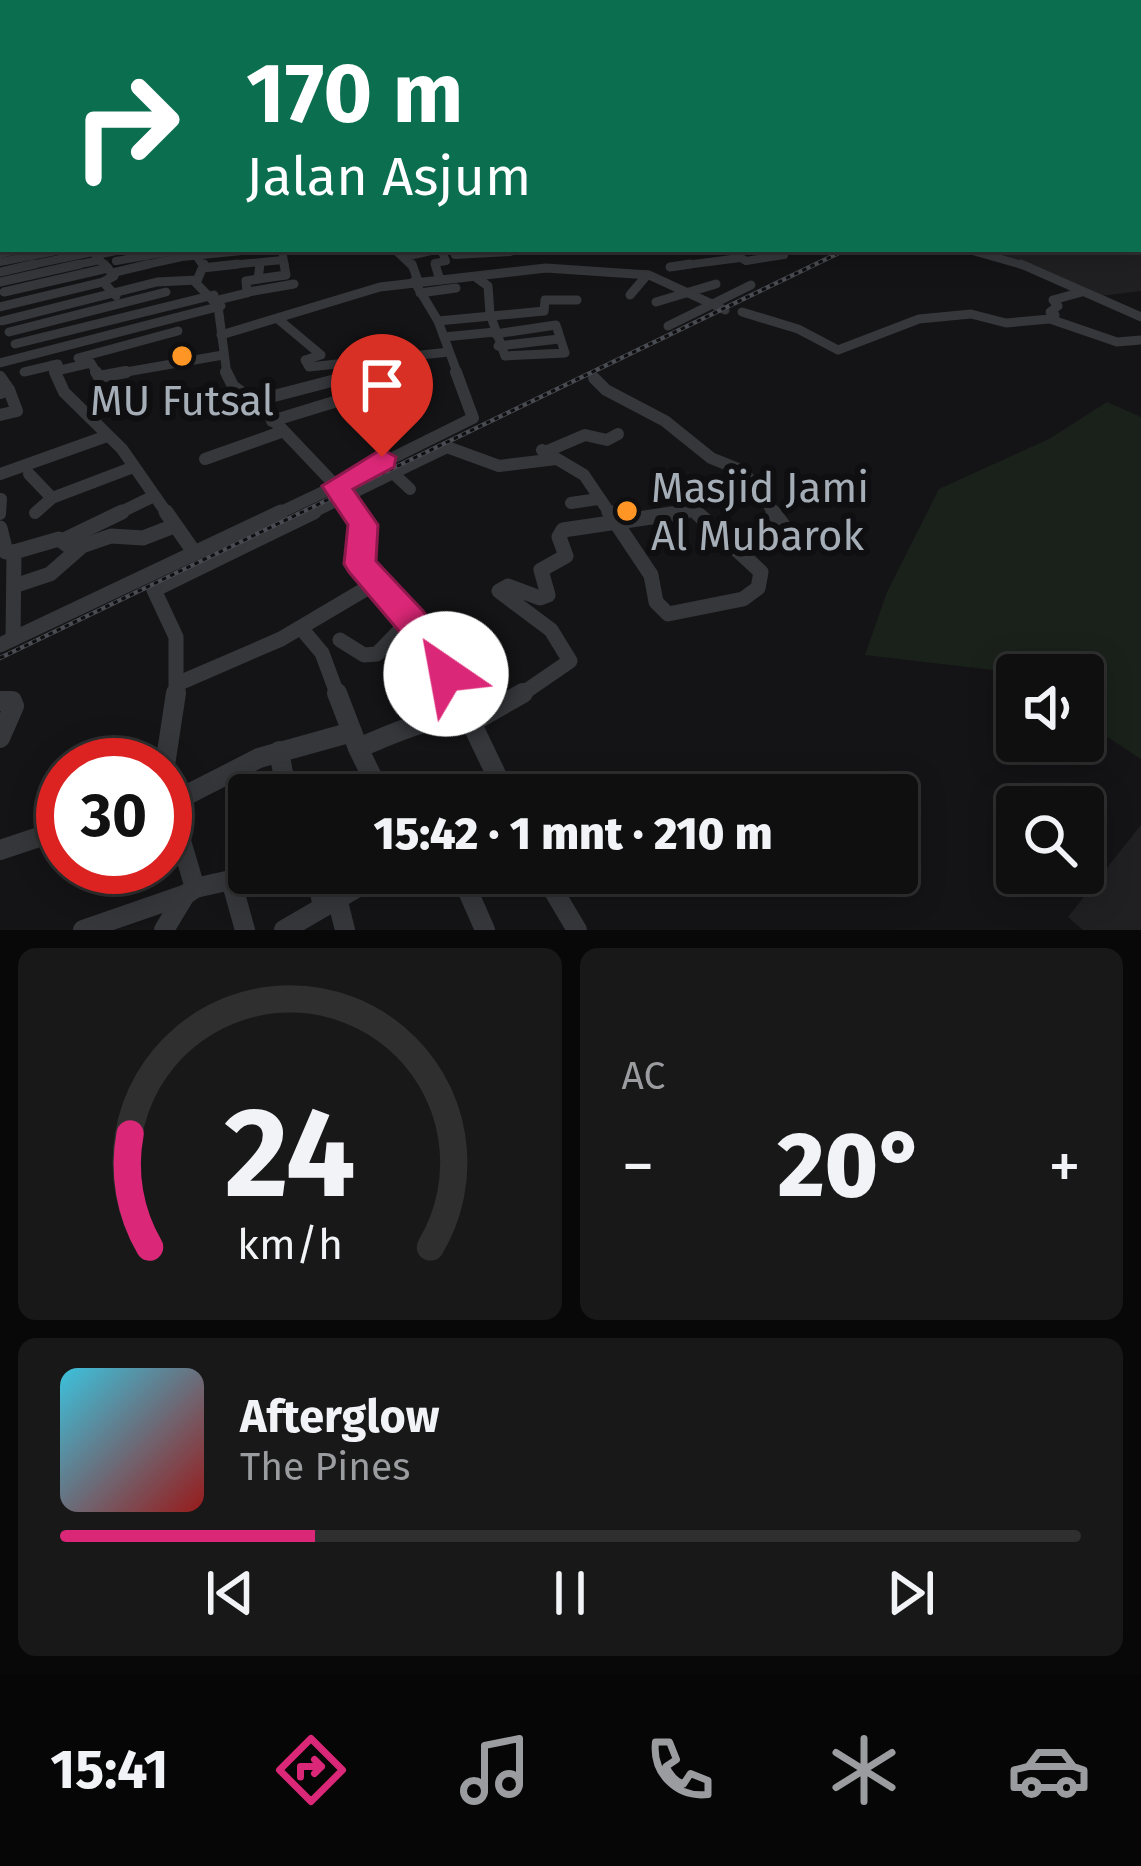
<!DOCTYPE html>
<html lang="id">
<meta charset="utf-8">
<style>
body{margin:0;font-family:"Fira Sans",sans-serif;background:#181819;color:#f1f3f6;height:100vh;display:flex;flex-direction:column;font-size:45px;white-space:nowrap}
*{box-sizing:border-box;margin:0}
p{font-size:39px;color:#9b9c9f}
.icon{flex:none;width:66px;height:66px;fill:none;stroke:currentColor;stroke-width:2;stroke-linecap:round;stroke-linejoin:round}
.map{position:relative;height:930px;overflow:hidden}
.drawer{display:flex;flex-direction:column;gap:18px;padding:18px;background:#080809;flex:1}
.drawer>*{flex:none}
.top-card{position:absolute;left:0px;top:0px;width:1143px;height:252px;box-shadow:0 6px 30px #0003,0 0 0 3px #2f2f30;background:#0b6e4f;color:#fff;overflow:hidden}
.controls{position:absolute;left:996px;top:654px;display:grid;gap:24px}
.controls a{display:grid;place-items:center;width:108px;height:108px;border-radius:12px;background:#0f0f10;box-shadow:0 6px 30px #0003,0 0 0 3px #2f2f30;font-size:60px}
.speed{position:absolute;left:36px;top:738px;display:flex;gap:24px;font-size:60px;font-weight:700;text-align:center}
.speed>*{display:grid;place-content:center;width:156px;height:156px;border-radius:50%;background:#0f0f10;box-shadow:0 6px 30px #0003,0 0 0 3px #2f2f30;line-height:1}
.speed .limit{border:18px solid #d22;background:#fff;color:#111}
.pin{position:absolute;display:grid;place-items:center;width:102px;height:102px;color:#fff;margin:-123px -51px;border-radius:50% 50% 50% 0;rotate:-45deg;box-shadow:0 0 12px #0007}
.pin .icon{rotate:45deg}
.me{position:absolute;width:132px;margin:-66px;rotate:327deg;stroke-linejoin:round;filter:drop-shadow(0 0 9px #0008)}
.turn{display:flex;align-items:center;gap:42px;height:252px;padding:0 48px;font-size:54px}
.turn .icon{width:156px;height:156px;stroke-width:2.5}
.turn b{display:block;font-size:84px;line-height:102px}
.big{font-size:90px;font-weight:800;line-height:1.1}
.drawer .widget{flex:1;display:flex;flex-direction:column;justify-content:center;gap:18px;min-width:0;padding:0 42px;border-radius:18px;background:#181819}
.drawer .dial{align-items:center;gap:0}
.dial svg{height:312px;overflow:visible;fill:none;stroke:#2f2f30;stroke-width:7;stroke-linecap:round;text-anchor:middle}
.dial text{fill:#f1f3f6;stroke:none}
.song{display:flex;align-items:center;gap:36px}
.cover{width:144px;height:144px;border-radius:18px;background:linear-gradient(135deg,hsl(190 70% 55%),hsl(0 70% 35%))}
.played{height:12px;border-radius:6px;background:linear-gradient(90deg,#db2777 25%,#2f2f30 25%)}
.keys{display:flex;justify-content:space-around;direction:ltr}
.heat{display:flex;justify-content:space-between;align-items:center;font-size:66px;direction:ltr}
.drawer .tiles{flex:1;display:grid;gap:18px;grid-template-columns:1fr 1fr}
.widget:last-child{grid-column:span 2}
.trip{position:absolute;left:228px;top:774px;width:690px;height:120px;border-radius:12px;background:#0f0f10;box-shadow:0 6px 30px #0003,0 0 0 3px #2f2f30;font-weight:800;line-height:120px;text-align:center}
.tab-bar{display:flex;height:192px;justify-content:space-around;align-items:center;background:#060606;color:#9b9c9f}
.tab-bar .icon{width:84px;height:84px}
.tab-bar .active{color:#db2777}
.tab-bar b{font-size:54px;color:#f1f3f6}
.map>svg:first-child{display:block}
</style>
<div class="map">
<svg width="1141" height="930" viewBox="0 0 1141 930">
<rect width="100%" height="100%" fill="#141416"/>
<g fill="#202023">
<path d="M1141 160V291L1100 296 995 253 1004 249H1140Z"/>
<path d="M1141 825V930H1083L1068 917Z"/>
</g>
<path fill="#1a211a" d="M1107 402 1141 417V759L1083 721V675L1017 677 1010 672 865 655 887 592 939 489 1049 439Z"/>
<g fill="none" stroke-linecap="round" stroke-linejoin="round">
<path stroke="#29363b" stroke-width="3" d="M0 126 3 122"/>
<g stroke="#35373b" stroke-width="8">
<path d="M90 249 106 267"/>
<path d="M198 249 196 256 204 267"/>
<path d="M394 249 413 267"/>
<path d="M557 249H569"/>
<path d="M727 249 746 261 784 255"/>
<path d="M966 249 1029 267"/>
<path d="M0 254 23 249"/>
<path d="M96 255 127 249"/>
<path d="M455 255 510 252"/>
<path d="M283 256 285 267"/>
<path d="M405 257 440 249"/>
<path d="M116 261 186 249"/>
<path d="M0 262 56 251"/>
<path d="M21 267 93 252"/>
<path d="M66 267 100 260"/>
<path d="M136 267 182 257 262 249"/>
<path d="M208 267 283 260"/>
<path d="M259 267 260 263"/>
<path d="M436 267 435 263 446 261 441 250"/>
<path d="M670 267 740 258"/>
</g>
<g stroke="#35373b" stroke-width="9">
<path d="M104 264 114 276 103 282 116 296"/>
<path d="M204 264 196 283 218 306 227 375"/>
<path d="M412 264 418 281"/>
<path d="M435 264 440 280"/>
<path d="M1021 264 1141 317"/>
<path d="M670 267 690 264"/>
<path d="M203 268 238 264"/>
<path d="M0 272 35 264"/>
<path d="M112 273 149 264"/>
<path d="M477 278 488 286 490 314 505 356 565 353 557 328"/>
<path d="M258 279 286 275 284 264"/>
<path d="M414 281 438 321 458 375"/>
<path d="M0 282 80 264"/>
<path d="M4 292 108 268"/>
<path d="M248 292 294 284"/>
<path d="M420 293 456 288"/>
<path d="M630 295 647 275"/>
<path d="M218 300 247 293 246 281 258 279 260 264"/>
<path d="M656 302 716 284"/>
<path d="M0 307 103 282"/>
<path d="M742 312 798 329 838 350 919 319 971 314 1006 323 1050 319 1117 342 1141 340"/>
<path d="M1051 318 1055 315 1050 312 1058 306 1053 300 1082 292"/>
<path d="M278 319 321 355 305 360 309 367 449 352"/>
<path d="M2 321 157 282 197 280"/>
<path d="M438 321 544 311 545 300H577"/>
<path d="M668 326 751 285"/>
<path d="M9 332 166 292"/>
<path d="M495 334 556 325"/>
<path d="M221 335 380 287 546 268 649 275 725 310"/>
<path d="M444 337 495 332"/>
<path d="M15 344 214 295"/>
<path d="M498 346 559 339"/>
<path d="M78 358 178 331"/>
<path d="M0 363 221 306"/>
<path d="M52 365 57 375"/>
<path d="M56 371 91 363 98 375"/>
<path d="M24 372 58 364"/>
<path d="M109 375 223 355"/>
</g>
<g stroke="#35373b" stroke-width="12">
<path d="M55 372 64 392 122 449 168 515"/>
<path d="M96 372 99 377 126 372"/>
<path d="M226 372 233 386 259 405 336 486 275 515"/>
<path d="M0 377 9 390 0 393"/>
<path d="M594 378 606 390 665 421 711 458 743 471 776 515"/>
<path d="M360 394 371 411 385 462"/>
<path d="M255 401 347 377 360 394 272 421"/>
<path d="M0 415 17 411 9 390"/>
<path d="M542 450 584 475 611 515"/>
<path d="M545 452 585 435 607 440 618 434"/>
<path d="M205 459 281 432"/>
<path d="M393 473 447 447 499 466 556 459"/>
<path d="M0 474 107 436"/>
<path d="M29 474 52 498"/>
<path d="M571 503 598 499"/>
<path d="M35 513 52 498 131 468"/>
<path d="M0 514 1 499"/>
<path d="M115 515 152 497"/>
<path d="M307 515 393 473 410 489"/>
<path d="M356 515 336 486 473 418 456 372"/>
<path d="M665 515 691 511"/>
<path d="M699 515 688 505 749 483"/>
</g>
<g stroke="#35373b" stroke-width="15">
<path d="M166 512 194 552"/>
<path d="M354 512 363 525 360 564 425 639 459 696"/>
<path d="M609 512 651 575 656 602 668 614 743 599 758 588 761 572 696 512"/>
<path d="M773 512 792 537"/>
<path d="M0 528 6 552H14L13 639"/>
<path d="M64 540 122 512"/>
<path d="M14 552 59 539 67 545"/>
<path d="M14 586 50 574 82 546 111 536 143 538 174 526"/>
<path d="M301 628 322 653 338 696"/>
<path d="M340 640 364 655 377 654 410 620"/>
<path d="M0 645 281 512"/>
<path d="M177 684 281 639 374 584"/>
<path d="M176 696V637L154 590 314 512"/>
<path d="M519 696 570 661 551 630 499 591 508 586 540 598 548 595 541 570 566 556 559 537 563 530 685 512"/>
</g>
<g stroke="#35373b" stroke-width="20">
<path d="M337 693 352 732"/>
<path d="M457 693 506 795"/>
<path d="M0 701H12L14 706 0 738"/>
<path d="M358 748 381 795"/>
<path d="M279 751 287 795"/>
<path d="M165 765 176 693"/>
<path d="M171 803 259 758 352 732 358 748C394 734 435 711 474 721L523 693"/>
<path d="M0 850 63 829"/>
<path d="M316 873 323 907"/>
<path d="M460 873 485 930"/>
<path d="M543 873 577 930"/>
<path d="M195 888 231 880 245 930"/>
<path d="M337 898 345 930"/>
<path d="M83 930 184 895"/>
<path d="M164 930 185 895 195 888 165 787"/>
<path d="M284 930 382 873"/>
</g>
<defs>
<path id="rail" d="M0 658 847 249"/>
</defs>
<use href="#rail" stroke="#484b51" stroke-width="4.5"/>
<use href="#rail" stroke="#0f0f11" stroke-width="3" stroke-dasharray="4.5" stroke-linecap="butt"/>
</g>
<linearGradient id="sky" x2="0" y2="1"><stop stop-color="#0b0b0c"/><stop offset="0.48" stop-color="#343a47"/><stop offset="1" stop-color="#343a47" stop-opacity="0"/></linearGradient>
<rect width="1141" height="249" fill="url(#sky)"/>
<path fill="#db2777" stroke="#8e194d" stroke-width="3" d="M382 449 396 457 394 467 353 489 378 525 376 561 423 611 465 674 460 685 446 690 433 685 398 630 349 572 344 564 348 525 322 486Z"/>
<g fill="#fe9524" stroke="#0f0f11" stroke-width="4.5">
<circle cx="182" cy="356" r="12"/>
<circle cx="627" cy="511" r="12"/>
</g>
<g text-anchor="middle" stroke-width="12" stroke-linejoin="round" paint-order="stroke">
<g font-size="42" fill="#a5adb7" stroke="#0f0f11">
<text x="182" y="415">MU Futsal</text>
<text x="651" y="502" text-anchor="start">Masjid Jami<tspan x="651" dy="48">Al Mubarok</tspan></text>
</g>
</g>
</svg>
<div class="controls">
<a><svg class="icon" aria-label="sound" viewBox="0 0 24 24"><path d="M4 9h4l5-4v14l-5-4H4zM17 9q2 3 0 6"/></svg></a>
<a><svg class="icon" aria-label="search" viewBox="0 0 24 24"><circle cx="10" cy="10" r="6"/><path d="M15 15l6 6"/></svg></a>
</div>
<div class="speed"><div class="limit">30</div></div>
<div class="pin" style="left:382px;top:457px;background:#d93025"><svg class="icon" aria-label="arrive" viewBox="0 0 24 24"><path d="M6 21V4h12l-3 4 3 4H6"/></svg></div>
<svg class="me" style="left:446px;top:674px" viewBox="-20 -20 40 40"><circle r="19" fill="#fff"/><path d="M0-13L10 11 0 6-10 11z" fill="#db2777"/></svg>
<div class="trip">15:42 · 1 mnt · 210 m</div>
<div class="top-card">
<div class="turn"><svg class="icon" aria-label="right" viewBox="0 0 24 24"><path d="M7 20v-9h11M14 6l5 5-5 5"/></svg><div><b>170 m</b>Jalan Asjum</div></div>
</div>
</div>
<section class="drawer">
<div class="tiles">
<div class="widget dial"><svg viewBox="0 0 100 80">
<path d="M14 69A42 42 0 1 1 86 69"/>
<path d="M14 69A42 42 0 0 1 9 40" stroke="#db2777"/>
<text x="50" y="56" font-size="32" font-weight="700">24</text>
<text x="50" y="72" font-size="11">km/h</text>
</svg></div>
<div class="widget"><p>AC</p>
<div class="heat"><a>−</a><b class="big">20°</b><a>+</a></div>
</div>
<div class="widget">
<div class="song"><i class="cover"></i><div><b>Afterglow</b><p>The Pines</p></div></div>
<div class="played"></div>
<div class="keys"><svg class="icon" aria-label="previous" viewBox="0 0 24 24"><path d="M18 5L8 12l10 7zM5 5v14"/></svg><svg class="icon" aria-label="pause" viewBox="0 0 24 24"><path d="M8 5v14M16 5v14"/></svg><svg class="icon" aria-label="next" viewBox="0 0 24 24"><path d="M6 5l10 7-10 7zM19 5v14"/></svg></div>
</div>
</div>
</section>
<nav class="tab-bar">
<b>15:41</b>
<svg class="icon active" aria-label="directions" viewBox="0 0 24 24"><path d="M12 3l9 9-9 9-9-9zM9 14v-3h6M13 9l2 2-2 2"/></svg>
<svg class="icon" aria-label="music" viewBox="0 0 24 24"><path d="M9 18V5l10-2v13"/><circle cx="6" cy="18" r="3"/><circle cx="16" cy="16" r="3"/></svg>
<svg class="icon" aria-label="phone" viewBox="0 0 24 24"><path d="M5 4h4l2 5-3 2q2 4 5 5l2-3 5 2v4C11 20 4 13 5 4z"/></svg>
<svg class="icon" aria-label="climate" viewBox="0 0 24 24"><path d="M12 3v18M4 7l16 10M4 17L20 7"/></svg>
<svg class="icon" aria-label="car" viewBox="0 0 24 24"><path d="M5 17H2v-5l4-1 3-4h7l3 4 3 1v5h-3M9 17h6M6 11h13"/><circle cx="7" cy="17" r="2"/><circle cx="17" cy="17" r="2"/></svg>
</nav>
